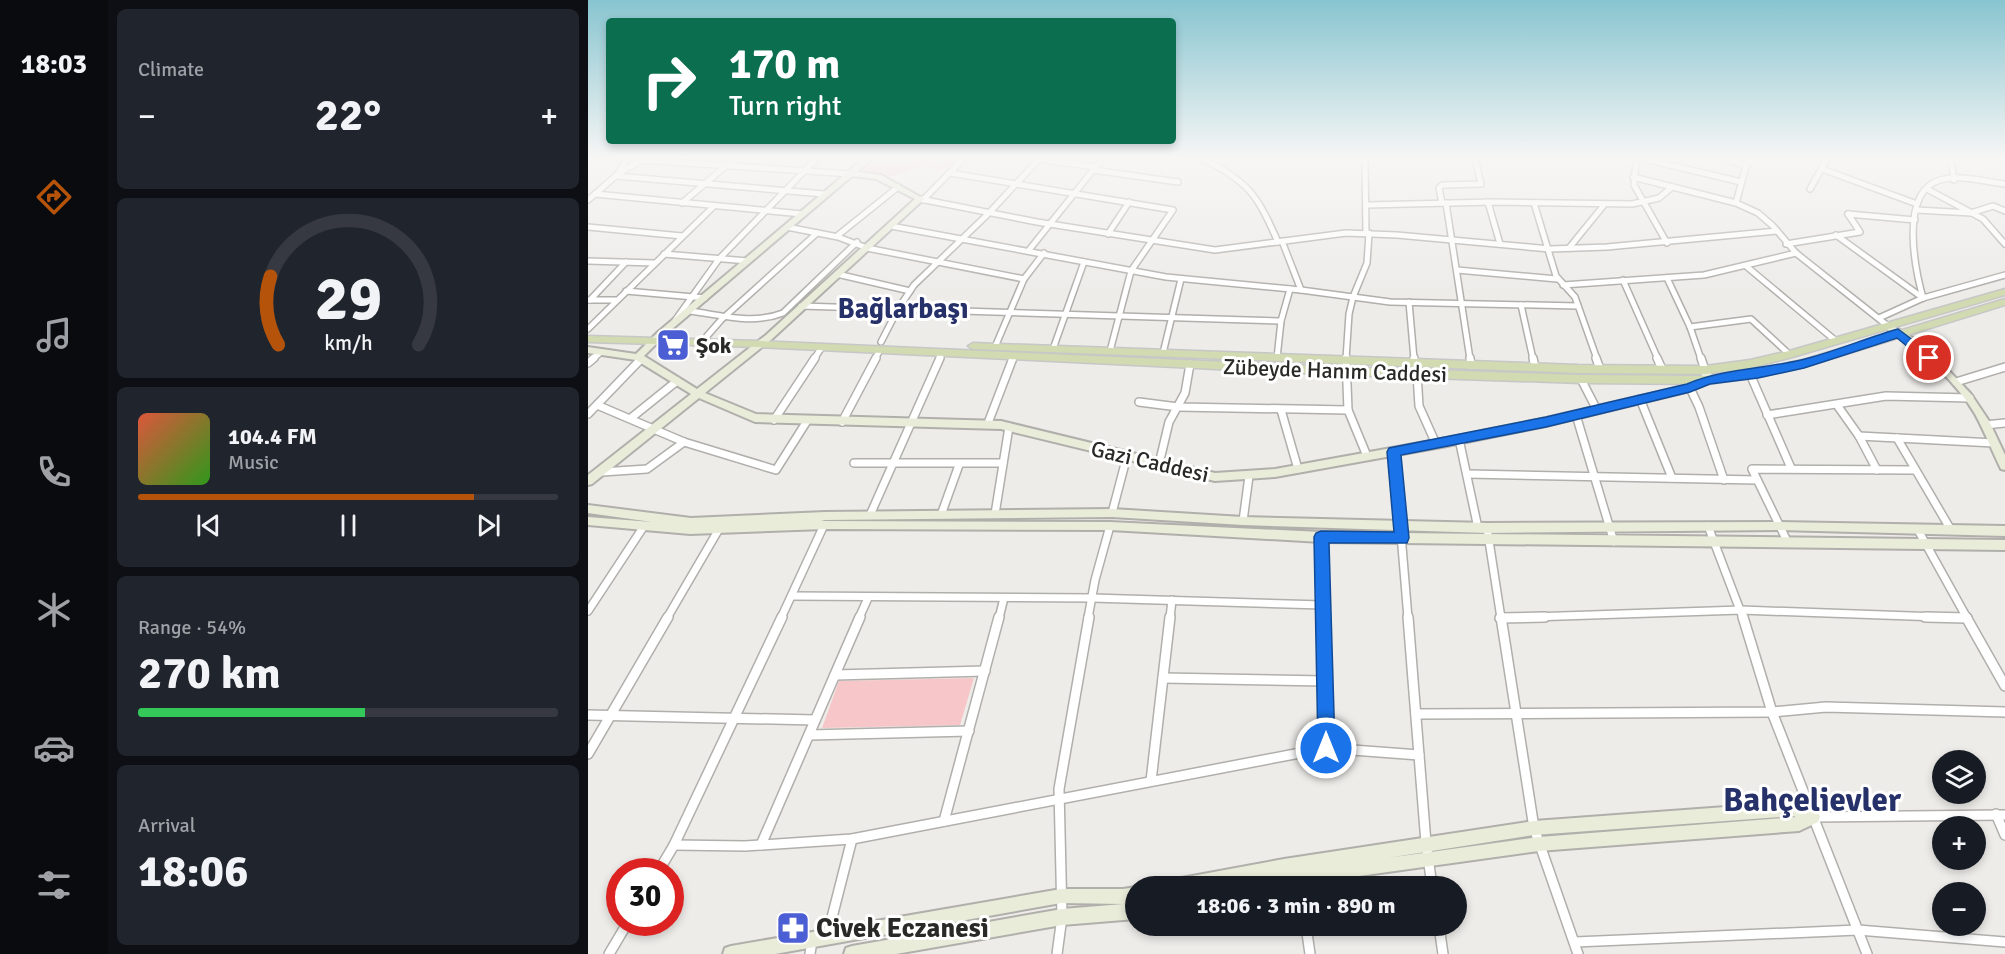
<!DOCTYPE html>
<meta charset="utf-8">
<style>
body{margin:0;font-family:Signika,sans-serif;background:#20242c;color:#f1f3f6;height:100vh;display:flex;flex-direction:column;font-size:22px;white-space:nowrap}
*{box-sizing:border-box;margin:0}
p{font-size:20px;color:#9ea1a6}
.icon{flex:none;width:33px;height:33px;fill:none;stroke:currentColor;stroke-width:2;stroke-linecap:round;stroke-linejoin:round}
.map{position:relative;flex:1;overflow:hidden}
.side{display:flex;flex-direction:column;gap:9px;padding:9px;background:#0d0f14;width:480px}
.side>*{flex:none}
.banner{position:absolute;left:18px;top:18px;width:570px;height:126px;border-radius:6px;box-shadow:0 3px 9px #0003;background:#0b6e4f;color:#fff;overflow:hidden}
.fabs{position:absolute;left:1344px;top:750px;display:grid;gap:12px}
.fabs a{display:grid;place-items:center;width:54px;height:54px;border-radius:50%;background:#171b24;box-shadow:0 3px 9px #0003;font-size:30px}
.speed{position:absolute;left:18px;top:858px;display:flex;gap:12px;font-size:30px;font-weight:700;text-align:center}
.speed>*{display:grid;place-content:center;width:78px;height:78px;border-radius:50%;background:#171b24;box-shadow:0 3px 9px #0003;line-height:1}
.speed .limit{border:9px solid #d22;background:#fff;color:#111}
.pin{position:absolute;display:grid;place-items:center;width:51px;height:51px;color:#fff;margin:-26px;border:3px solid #fff;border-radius:50%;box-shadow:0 2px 6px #0007}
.me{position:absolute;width:66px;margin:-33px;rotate:0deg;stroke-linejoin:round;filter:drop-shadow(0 0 4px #0008)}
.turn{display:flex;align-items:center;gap:21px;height:126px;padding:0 24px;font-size:27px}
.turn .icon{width:78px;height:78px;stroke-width:2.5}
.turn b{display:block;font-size:42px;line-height:51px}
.big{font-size:45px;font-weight:700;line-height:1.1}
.side .widget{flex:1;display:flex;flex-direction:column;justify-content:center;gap:9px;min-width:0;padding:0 21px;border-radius:9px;background:#20242c}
.side .dial{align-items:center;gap:0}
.dial svg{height:156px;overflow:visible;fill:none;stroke:#363941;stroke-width:7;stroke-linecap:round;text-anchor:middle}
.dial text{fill:#f1f3f6;stroke:none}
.song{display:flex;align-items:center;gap:18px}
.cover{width:72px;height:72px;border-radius:9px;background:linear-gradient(135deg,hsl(10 70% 55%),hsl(110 70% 35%))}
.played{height:6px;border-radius:3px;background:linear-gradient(90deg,#b45309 80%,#363941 80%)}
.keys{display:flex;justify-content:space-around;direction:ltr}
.heat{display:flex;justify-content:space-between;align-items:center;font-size:33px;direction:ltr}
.charge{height:9px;border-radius:4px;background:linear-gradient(90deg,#34c759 54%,#363941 0)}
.trip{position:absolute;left:537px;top:876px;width:342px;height:60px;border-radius:30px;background:#171b24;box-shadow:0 3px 9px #0003;font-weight:700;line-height:60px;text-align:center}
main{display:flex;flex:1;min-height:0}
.tab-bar{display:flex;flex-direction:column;width:108px;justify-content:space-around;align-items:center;background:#090b0e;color:#9ea1a6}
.tab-bar .icon{width:42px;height:42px}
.tab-bar .selected{color:#b45309}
.tab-bar b{font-size:27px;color:#f1f3f6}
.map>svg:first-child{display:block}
</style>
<main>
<nav class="tab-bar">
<b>18:03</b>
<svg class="icon selected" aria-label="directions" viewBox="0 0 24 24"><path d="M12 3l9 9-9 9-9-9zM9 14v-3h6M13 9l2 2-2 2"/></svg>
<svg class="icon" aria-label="music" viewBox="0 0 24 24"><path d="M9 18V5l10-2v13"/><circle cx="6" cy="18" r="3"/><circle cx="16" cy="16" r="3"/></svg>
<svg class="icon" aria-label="phone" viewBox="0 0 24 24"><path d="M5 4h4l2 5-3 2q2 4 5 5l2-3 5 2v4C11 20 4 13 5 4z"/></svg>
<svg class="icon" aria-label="climate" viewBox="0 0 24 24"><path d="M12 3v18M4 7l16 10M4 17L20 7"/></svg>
<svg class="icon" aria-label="car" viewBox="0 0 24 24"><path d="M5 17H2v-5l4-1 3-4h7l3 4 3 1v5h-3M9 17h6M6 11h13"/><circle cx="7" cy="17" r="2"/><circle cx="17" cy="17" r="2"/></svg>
<svg class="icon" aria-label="filters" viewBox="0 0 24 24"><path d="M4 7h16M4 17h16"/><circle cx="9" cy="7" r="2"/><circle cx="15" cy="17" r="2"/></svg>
</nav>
<section class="side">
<div class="widget"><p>Climate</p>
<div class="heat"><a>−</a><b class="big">22°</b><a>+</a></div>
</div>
<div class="widget dial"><svg viewBox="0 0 100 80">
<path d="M14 69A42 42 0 1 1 86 69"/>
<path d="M14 69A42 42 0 0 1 10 34" stroke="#b45309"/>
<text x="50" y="56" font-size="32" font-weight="700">29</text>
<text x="50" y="72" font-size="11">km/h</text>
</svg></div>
<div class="widget">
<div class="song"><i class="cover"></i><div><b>104.4 FM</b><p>Music</p></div></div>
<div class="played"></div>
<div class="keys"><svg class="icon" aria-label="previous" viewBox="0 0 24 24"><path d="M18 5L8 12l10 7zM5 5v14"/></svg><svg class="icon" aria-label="pause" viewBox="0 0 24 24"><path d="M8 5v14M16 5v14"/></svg><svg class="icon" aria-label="next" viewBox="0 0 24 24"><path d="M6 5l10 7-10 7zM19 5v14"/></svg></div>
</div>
<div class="widget"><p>Range · 54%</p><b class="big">270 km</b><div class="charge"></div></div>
<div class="widget"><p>Arrival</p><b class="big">18:06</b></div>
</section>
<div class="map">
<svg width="1417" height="954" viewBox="0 0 1417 954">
<rect width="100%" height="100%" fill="#eeece9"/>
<g fill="#f7c6c8">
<path d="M282 159H369L359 169 350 170 337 165 299 178 270 171Z"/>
<path d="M386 678 372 725 234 728 251 681Z"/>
</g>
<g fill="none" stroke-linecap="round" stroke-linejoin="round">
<defs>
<g id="street-far2">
<path d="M450 159 507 167"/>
<path d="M615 159C662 182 670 197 690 242"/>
<path d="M777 159 778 233"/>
<path d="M1048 159 1046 185 1079 243"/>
<path d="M1057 159 1153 182"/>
<path d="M1137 159 1158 166"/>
<path d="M1363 159 1366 180"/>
<path d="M54 160 264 174"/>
<path d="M1234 169 1329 204"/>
<path d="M505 170 590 182"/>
<path d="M31 172 39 159"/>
<path d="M362 173 585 210 543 271 522 351"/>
<path d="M28 176 236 194"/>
<path d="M1045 177 1148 203 1170 213 1185 226 1208 253 1300 326"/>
<path d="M1222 189 1239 159"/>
<path d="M1339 189 1395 219 1417 244"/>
<path d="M7 194 214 214"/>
<path d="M332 199 449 222 627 250 758 233 809 235 962 249 1019 247 1189 231"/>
<path d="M0 200 31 173 56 159"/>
<path d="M335 200 375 159"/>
<path d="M900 202 912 244"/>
<path d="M94 203 146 159"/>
<path d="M854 203 851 188 854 185 893 184 887 159"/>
<path d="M858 203 882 359"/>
<path d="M946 203 968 276 987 297 1009 359"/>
<path d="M1148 203 1158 166 1164 159"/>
<path d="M779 205 905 202 1044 204 1071 198 1084 187"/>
<path d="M1328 210 1383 213 1405 206 1417 211"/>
<path d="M1260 214 1327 220"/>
<path d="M303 226 578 277 713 290 802 302 990 306"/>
<path d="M0 227 94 236"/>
<path d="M199 227 250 237 279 248 436 279"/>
<path d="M520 234 541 202"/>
<path d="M1248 235 1335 298"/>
<path d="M249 236 310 187"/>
<path d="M694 241 713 290"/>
<path d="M1198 244 1272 232 1260 214"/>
<path d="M981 248 1016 205"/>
<path d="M441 250 514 159"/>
<path d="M76 254 160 261"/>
<path d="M0 261 66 263"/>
<path d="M1158 266 1248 341"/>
<path d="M869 270 969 279"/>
<path d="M249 274 322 291"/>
<path d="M1079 278 1102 327 1113 359"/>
<path d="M1035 280 1070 359"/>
<path d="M975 285 1116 275 1208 253"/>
<path d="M38 291 117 298"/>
<path d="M1335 298C1327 269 1311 192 1352 180 1372 174 1397 182 1417 184"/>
<path d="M0 300H28"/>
<path d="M2 300 38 262"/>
<path d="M821 302 826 359"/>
<path d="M933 305 945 359"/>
<path d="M213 306 693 321"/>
<path d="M102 311C133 315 164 325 195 313L269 242"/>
<path d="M1291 318 1335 298 1417 275"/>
<path d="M86 322 131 259 228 159"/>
<path d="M1102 327 1163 319 1201 354"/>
<path d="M0 329 126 206"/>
<path d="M119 336 133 320 229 233"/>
<path d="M293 342 310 309 326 285 401 213 451 159"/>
<path d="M407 347 436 279 456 253"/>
<path d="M465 349 496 262"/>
<path d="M575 353 593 279"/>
<path d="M689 358 693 321 702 289"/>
<path d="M5 359 13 352"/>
<path d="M226 359 234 347"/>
<path d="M287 359 292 350"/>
<path d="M351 359 354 353"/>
<path d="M425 359 426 356"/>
<path d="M758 359 761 314 765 297 779 263 781 233"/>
</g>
<g id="street-far1">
<path d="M758 358 760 410 779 456"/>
<path d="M826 358V363"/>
<path d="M882 358 883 365"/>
<path d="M945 358 947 367"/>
<path d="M1008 358 1012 369"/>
<path d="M1069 358 1074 369"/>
<path d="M1113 358 1117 370"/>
<path d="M0 363 6 358"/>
<path d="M829 374 831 406 848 444"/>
<path d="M1162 374 1203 468"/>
<path d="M993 379 1009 410"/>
<path d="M1368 382 1417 367"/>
<path d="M1102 388 1111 407 1136 480"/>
<path d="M1052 399 1084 478"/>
<path d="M551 402 590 407 760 410"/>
<path d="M9 405 96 442 188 470 219 421"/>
<path d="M1249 405 1271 436 1289 470"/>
<path d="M693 410 710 469"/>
<path d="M0 414 53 359"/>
<path d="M988 415 1026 542"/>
<path d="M1179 415 1298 396 1382 398"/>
<path d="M43 418 89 381"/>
<path d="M186 420 227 358"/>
<path d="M254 422 288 358"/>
<path d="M400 423 425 358"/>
<path d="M1397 425 1417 423"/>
<path d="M1271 436 1406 443"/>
<path d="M1309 438 1363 530"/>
<path d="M871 439 890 528"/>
<path d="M806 451 820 618"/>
<path d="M266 463H415"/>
<path d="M571 464 581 422 597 393 602 364"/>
<path d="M14 472 59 469 96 442"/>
<path d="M880 474 1169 480"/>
<path d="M524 513 539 456"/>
<path d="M407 514 421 427"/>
<path d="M282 515 352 358"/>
<path d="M353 515 371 465"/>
<path d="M655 521 661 476"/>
<path d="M1120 526 1155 618"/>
<path d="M899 528 913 618"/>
<path d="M1330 530 1379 618"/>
<path d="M733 537 735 618"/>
<path d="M1199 541 1164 469 1326 470"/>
<path d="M204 596 504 598 735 605"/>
<path d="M0 611 56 526"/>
<path d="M79 618 131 529"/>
<path d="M193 618 236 525"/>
<path d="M271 618 280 598"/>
<path d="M411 618 416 598"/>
<path d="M500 618 507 580 522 526"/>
<path d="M582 618 584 600"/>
<path d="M912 618 1153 610 1379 618"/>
</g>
<g id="street">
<path d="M735 617 738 748"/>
<path d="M820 617 838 843 844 886"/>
<path d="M913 617 946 828 990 954"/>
<path d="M1155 617 1184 712 1279 954"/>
<path d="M1337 617 1379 618"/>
<path d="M1378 617 1417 686"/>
<path d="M912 618 957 617"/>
<path d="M247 675 397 671"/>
<path d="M575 678 737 681"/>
<path d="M828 714 1184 712 1238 707 1417 712"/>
<path d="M0 715 227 720"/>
<path d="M221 735 381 731"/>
<path d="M0 754 80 617"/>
<path d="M563 781 582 617"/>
<path d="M1408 814 1417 835"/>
<path d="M1225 817 1417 815"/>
<path d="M356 821 411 617"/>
<path d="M86 845 157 846 264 839 738 748 831 755"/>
<path d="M173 845 272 617"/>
<path d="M70 872 86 845 194 617"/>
<path d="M718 926 722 954"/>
<path d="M851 926 855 954"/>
<path d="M239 937 264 839"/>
<path d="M987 942 1270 930 1417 942"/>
<path d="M21 954 40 922"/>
<path d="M222 954 224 940"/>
<path d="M469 954 474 917 471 789 501 617"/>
</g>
<g id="secondary">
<path d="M275 159H283L269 172 293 175 336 199 184 339 117 393 168 414 413 421 627 473 687 469 859 438 958 418 1100 385 1115 378 1112 370 1117 367 1122 370 1125 380 1123 382 1102 391 958 426 859 446 687 477 627 481 413 429 167 422 111 398 4 484 0 485V475L103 394 48 360 0 353V347L48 354 70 332ZM264 176 288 179 327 199 178 335 109 389 56 356 76 336Z"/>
<path d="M1300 323 1325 338 1346 355 1383 394 1401 421 1417 455V470L1413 469C1404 451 1397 432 1387 414 1366 378 1331 350 1297 328V324Z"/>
<path d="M0 505 103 518 237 512 524 509 655 517 899 523 1191 522 1417 526V536L1191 530 899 533 655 525 524 517 237 520 233 521 522 522 733 532 1417 540V550L733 542 522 530 236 529 102 534 0 525V517L64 522 0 513Z"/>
<path d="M1205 802 1230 812 1232 817 1230 822 1211 831 951 851 699 886H657L661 880 625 886H581L583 881 588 879 696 859 946 821ZM1205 816 1208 817 951 837 799 858 946 835Z"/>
<path d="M548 887V902L535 904 548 903V919L474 925 308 954H256L258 948 264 946 474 909 535 904 473 903 187 954H135L137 948 143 946 473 889H535Z"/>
</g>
<g id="primary">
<path d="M1417 289V295L1201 358 1162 368 1117 374 990 373 385 349 380 346 385 343 990 365 1117 366 1162 360 1201 351Z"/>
<path d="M1417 299V305L1216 367 1170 377 1120 384 993 383 753 375 171 347 0 342V336L171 341 753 367 993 375 1120 376 1170 369 1215 360Z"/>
</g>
</defs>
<use href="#street-far2" stroke="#b1afac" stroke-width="8"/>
<use href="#street-far1" stroke="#b1afac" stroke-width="10"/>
<use href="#street" stroke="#b1afac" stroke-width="12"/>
<use href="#secondary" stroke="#b1afac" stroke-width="4"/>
<use href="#primary" stroke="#c7c7c7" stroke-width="3"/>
<use href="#street-far2" stroke="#fff" stroke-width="5"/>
<use href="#street-far1" stroke="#fff" stroke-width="7"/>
<use href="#street" stroke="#fff" stroke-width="9"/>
<use href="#secondary" fill="#e8ecd8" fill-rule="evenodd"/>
<use href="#primary" fill="#d1dab1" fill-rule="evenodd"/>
</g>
<linearGradient id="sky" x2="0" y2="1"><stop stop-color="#88c5d0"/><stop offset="0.54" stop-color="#f7f6f5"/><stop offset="1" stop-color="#f7f6f5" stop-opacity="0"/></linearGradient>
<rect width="1417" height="293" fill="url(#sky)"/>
<path fill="#1a73e8" stroke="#114b97" stroke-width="1.5" d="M1310 329 1345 355V361H1337L1309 338 1216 368 1170 378 1122 384 1102 392 958 427 813 455 821 538 819 543H741L747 748 744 754 738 756 732 754 730 748 726 537 728 533 733 531 806 532 799 452 801 448 958 417 1099 384C1134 369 1175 369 1213 360 1246 352 1278 338 1310 329Z"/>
<defs>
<symbol id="supermarket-square" viewBox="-11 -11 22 22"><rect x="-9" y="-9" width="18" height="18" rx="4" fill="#4b5ed3" stroke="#fff"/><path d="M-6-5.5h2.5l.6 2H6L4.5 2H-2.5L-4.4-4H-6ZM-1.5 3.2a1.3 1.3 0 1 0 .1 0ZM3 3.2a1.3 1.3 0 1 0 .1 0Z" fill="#fff"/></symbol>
<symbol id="pharmacy-square" viewBox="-11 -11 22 22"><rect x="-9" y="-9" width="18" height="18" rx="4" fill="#4b5ed3" stroke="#fff"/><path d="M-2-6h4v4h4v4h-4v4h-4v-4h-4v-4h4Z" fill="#fff"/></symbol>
</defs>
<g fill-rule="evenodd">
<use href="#supermarket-square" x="66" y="326" width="38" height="38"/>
<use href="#pharmacy-square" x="186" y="909" width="38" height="38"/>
</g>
<g text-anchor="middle" stroke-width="6" stroke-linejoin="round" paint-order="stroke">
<g font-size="22" font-weight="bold" fill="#292927" stroke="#fff" text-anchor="start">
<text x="108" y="353">Şok</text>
</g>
<g font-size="22" fill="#292927" stroke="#fff">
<text transform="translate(747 370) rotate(2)" y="8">Zübeyde Hanım Caddesi</text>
<text transform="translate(562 461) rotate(13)" y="8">Gazi Caddesi</text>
</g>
<g font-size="27" font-weight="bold" fill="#292927" stroke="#fff" text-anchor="start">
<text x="228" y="937">Civek Eczanesi</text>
</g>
<g font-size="28" font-weight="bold" fill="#26316a" stroke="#fff">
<text x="315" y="318">Bağlarbaşı</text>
</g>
<g font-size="33" font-weight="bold" fill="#26316a" stroke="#fff">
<text x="1224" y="811">Bahçelievler</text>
</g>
</g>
</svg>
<div class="fabs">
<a><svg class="icon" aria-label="layers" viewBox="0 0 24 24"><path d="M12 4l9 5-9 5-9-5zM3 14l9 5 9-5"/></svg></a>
<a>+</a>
<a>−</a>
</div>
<div class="speed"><div class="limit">30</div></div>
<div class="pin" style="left:1341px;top:358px;background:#d93025"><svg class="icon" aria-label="arrive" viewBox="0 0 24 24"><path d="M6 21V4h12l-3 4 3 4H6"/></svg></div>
<svg class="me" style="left:738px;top:748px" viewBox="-20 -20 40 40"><circle r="17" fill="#1a73e8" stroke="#fff" stroke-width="3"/><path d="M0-11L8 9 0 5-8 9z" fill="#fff"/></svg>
<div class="trip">18:06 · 3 min · 890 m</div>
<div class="banner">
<div class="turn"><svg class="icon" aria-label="right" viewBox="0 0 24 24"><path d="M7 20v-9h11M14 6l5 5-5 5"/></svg><div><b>170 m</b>Turn right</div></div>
</div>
</div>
</main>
